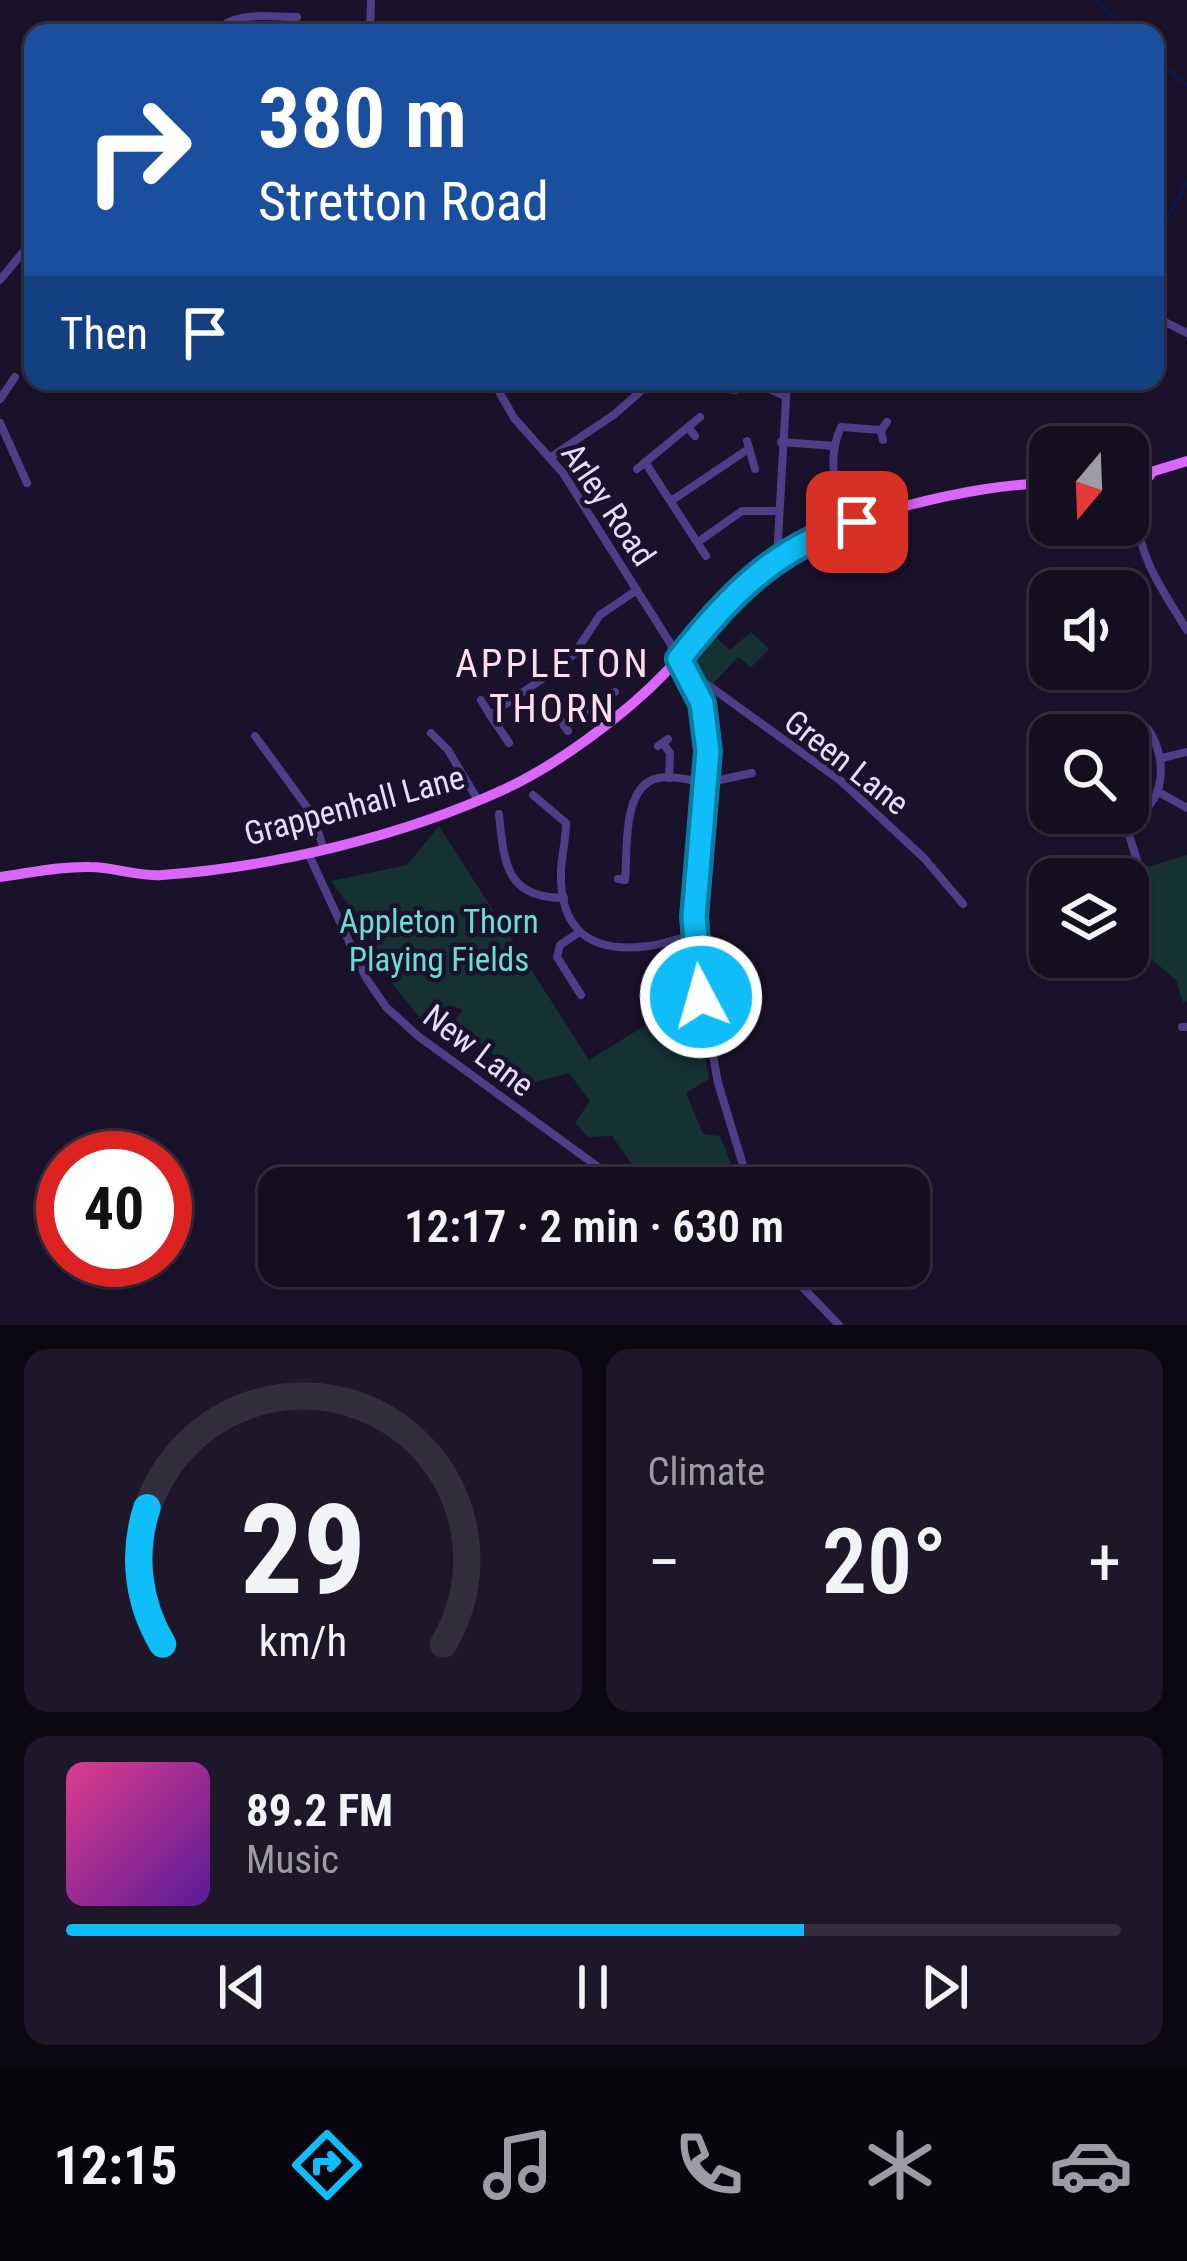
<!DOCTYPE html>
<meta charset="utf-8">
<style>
body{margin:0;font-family:"Roboto Condensed",sans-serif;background:#1d1729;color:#f1f3f6;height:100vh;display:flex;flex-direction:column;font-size:45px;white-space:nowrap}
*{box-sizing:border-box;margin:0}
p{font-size:39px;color:#9d9ca5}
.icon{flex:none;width:66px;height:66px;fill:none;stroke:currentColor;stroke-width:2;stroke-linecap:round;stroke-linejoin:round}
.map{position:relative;height:1325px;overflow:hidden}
.panel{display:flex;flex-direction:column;gap:24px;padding:24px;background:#0b0812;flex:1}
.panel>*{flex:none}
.guide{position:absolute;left:24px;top:24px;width:1140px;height:366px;border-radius:24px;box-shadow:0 3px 9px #0004,0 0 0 3px #332e3e;background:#1a4fa0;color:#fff;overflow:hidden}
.needle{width:78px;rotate:199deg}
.controls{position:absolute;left:1029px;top:426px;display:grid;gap:24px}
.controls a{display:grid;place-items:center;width:120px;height:120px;border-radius:24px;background:#140e20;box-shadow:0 3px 9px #0004,0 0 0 3px #332e3e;font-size:60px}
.speed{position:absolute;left:36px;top:1131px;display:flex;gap:24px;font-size:60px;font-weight:700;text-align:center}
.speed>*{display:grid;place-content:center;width:156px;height:156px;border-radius:50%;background:#140e20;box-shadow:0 3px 9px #0004,0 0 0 3px #332e3e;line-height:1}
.speed .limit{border:18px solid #d22;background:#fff;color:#111}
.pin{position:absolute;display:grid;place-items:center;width:102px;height:102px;color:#fff;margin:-51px;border-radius:24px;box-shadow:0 6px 18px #0006}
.me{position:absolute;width:132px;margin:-66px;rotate:354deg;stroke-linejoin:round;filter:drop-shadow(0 0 9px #0008)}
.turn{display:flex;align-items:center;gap:42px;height:252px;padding:0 36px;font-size:54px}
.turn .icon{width:156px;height:156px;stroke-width:2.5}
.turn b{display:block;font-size:84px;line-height:102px}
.then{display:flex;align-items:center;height:114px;padding:0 36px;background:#0003;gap:24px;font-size:45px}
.big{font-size:90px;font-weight:600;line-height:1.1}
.panel .widget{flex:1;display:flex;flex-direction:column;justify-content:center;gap:18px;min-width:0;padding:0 42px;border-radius:24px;background:#1d1729}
.panel .dial{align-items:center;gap:0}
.dial svg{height:312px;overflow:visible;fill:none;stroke:#332e3e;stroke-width:7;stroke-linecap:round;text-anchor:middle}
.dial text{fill:#f1f3f6;stroke:none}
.song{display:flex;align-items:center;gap:36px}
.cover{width:144px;height:144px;border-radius:18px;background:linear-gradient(135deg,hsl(330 70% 55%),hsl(270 70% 35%))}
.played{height:12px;border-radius:6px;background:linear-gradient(90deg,#0fbdf8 70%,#332e3e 70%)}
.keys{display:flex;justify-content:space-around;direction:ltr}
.heat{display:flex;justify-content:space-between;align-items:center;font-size:66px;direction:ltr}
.panel .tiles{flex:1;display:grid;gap:24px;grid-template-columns:1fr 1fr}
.widget:last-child{grid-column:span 2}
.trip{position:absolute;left:258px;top:1167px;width:672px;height:120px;border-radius:24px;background:#140e20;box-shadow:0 3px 9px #0004,0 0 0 3px #332e3e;font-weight:600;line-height:120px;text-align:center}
.tab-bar{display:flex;height:192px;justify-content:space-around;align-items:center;background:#08060d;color:#9d9ca5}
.tab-bar .icon{width:84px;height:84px}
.tab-bar .active{color:#0fbdf8}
.tab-bar b{font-size:54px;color:#f1f3f6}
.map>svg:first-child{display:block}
</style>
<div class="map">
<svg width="1187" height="1325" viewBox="0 0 1187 1325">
<rect width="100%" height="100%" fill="#1a122b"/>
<g fill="#153134">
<path d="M708 630 730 650 751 632 769 649 751 667 738 657 711 686 690 668 693 664 689 660V653Z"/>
<path d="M439 826 589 1060 695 995 709 1079 686 1093 703 1134 720 1136 732 1166 721 1188H649L612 1136 588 1137 575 1123 590 1101 569 1073 527 1084 481 1044 458 1048 442 1036 463 1010 450 1005 419 1017 387 977 369 932 331 881 407 865Z"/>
<path d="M1187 855V1001L1183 1003 1176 980 1128 939V879H1108Z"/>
</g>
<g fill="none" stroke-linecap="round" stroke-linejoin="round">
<g stroke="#0d1a49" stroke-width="3">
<path d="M1096 0 1130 33"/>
<path d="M1155 57 1187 86"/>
<path d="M1155 241 1187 182"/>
</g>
<g stroke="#4c3f88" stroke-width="8">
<path d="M214 33C234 10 268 17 297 17"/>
<path d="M370 33 371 0"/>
<path d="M0 280 33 240"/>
<path d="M1155 317 1187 333"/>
<path d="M493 381 514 418 563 473 670 643 702 703 708 751 694 917 698 973 718 1083 750 1188"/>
<path d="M752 381 785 396"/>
<path d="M720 388 736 390 750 381"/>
<path d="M0 399 15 377"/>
<path d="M0 423 27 483"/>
<path d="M695 436 688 427 700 417"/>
<path d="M883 440 881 430 887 422"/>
<path d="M747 441 755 469"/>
<path d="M781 442 835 446"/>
<path d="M551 457 615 414 652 381"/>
<path d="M645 462 706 556"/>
<path d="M637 469 688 427"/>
<path d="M877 482 850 491 840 490C829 473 833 444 841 427L881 430"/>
<path d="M1134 499C1136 552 1159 586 1187 630"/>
<path d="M671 501 747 450"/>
<path d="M698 542 742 511H778"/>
<path d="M777 557 787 381"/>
<path d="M688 677 694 675 841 781 924 858 963 904"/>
<path d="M481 700 490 715 561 666 574 654 600 615 637 590"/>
<path d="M490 715 509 743"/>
<path d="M561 720 568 731"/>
<path d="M564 726 615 692"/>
<path d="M431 733 448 750 478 800"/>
<path d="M255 736 312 814 324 849"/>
<path d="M663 743 670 753 669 778"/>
<path d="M658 746 668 739"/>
<path d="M1162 758 1187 752"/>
<path d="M706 783 752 773"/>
<path d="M1157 791 1187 808"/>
<path d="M533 795 566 823C566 839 562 854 561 870 559 930 590 954 649 946 665 944 678 937 695 937"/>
<path d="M1073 813 1074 822 1081 826C1096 823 1114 823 1129 819 1168 806 1167 756 1148 729L1128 748"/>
<path d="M499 814C504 862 505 898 564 898"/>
<path d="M1124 820 1138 863"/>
<path d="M308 853 366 978 386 1007 418 1036 627 1188"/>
<path d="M618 879 625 880C628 852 621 786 658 778 673 775 691 781 706 782"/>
<path d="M578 933 560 945 557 957 581 995"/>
<path d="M1182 1027H1187"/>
<path d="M782 1266 839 1325"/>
</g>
<g stroke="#da67fa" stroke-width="10">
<path d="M1128 479 1187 461"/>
<path d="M1134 494 1151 474"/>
<path d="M0 877C30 873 60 866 90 867 115 867 137 877 162 875 274 867 403 836 505 789 557 765 626 714 666 672 702 635 730 591 772 560 827 520 982 481 1050 484"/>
</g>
</g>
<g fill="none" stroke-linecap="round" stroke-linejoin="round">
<defs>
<path id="route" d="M701 997 694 917 708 751 702 703 679 659C732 593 774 548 857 522"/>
</defs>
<use href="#route" stroke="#0a7ba1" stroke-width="30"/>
<use href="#route" stroke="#0fbdf8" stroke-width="21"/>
</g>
<g text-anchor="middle" stroke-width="9" stroke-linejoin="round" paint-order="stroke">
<g font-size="33" fill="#e5dcfe" stroke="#1a122b">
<text transform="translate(609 504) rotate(56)" y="12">Arley Road</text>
<text transform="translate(847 762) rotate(38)" y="12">Green Lane</text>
<text transform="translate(354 805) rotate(-15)" y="12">Grappenhall Lane</text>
<text transform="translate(479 1050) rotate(37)" y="12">New Lane</text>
</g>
<g font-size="33" fill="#69ded2" stroke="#1a122b">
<text x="439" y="933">Appleton Thorn<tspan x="439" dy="38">Playing Fields</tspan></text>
</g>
<g font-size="39" letter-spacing="3" fill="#fedeee" stroke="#1a122b">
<text x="553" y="677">APPLETON<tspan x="553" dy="45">THORN</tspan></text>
</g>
</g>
</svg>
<div class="controls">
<a><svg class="needle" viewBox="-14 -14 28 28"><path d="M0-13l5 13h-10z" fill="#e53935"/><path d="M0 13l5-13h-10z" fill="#9d9ca5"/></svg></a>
<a><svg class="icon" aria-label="sound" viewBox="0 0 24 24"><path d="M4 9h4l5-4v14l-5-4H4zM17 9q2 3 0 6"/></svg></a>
<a><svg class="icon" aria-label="search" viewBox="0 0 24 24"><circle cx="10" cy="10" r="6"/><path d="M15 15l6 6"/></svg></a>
<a><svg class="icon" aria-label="layers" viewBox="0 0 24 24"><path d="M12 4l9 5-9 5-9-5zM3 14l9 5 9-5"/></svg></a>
</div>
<div class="speed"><div class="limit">40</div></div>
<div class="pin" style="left:857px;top:522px;background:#d93025"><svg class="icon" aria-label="arrive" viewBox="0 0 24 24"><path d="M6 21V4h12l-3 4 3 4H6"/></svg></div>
<svg class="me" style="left:701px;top:997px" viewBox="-20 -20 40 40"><circle r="17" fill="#0fbdf8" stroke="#fff" stroke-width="3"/><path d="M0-11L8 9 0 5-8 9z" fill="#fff"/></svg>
<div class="trip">12:17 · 2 min · 630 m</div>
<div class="guide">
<div class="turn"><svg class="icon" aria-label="right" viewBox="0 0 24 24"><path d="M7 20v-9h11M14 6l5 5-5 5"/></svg><div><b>380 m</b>Stretton Road</div></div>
<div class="then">Then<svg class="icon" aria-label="arrive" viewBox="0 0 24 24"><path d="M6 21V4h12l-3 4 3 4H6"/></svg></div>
</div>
</div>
<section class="panel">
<div class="tiles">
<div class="widget dial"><svg viewBox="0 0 100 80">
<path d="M14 69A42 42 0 1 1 86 69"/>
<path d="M14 69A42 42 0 0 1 10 34" stroke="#0fbdf8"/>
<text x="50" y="56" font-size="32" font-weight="700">29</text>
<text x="50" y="72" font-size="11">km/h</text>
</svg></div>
<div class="widget"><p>Climate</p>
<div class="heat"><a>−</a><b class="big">20°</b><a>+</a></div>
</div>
<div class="widget">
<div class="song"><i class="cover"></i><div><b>89.2 FM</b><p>Music</p></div></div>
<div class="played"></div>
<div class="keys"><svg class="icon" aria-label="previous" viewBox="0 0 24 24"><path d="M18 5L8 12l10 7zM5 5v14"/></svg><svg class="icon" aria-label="pause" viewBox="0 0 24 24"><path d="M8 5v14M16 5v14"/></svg><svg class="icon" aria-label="next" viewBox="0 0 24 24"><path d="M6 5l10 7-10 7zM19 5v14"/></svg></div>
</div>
</div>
</section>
<nav class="tab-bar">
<b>12:15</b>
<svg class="icon active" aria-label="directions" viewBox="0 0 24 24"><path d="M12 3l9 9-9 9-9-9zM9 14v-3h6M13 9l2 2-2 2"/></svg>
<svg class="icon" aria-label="music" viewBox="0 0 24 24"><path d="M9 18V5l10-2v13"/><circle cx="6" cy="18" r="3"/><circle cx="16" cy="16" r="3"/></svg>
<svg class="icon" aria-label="phone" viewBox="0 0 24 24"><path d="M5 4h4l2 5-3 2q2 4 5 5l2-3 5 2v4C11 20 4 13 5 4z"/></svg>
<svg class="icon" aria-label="climate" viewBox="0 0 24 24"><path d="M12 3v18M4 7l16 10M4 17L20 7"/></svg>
<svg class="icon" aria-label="car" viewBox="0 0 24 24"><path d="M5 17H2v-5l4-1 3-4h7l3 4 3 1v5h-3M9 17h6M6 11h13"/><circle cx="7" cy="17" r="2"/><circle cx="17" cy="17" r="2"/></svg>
</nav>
